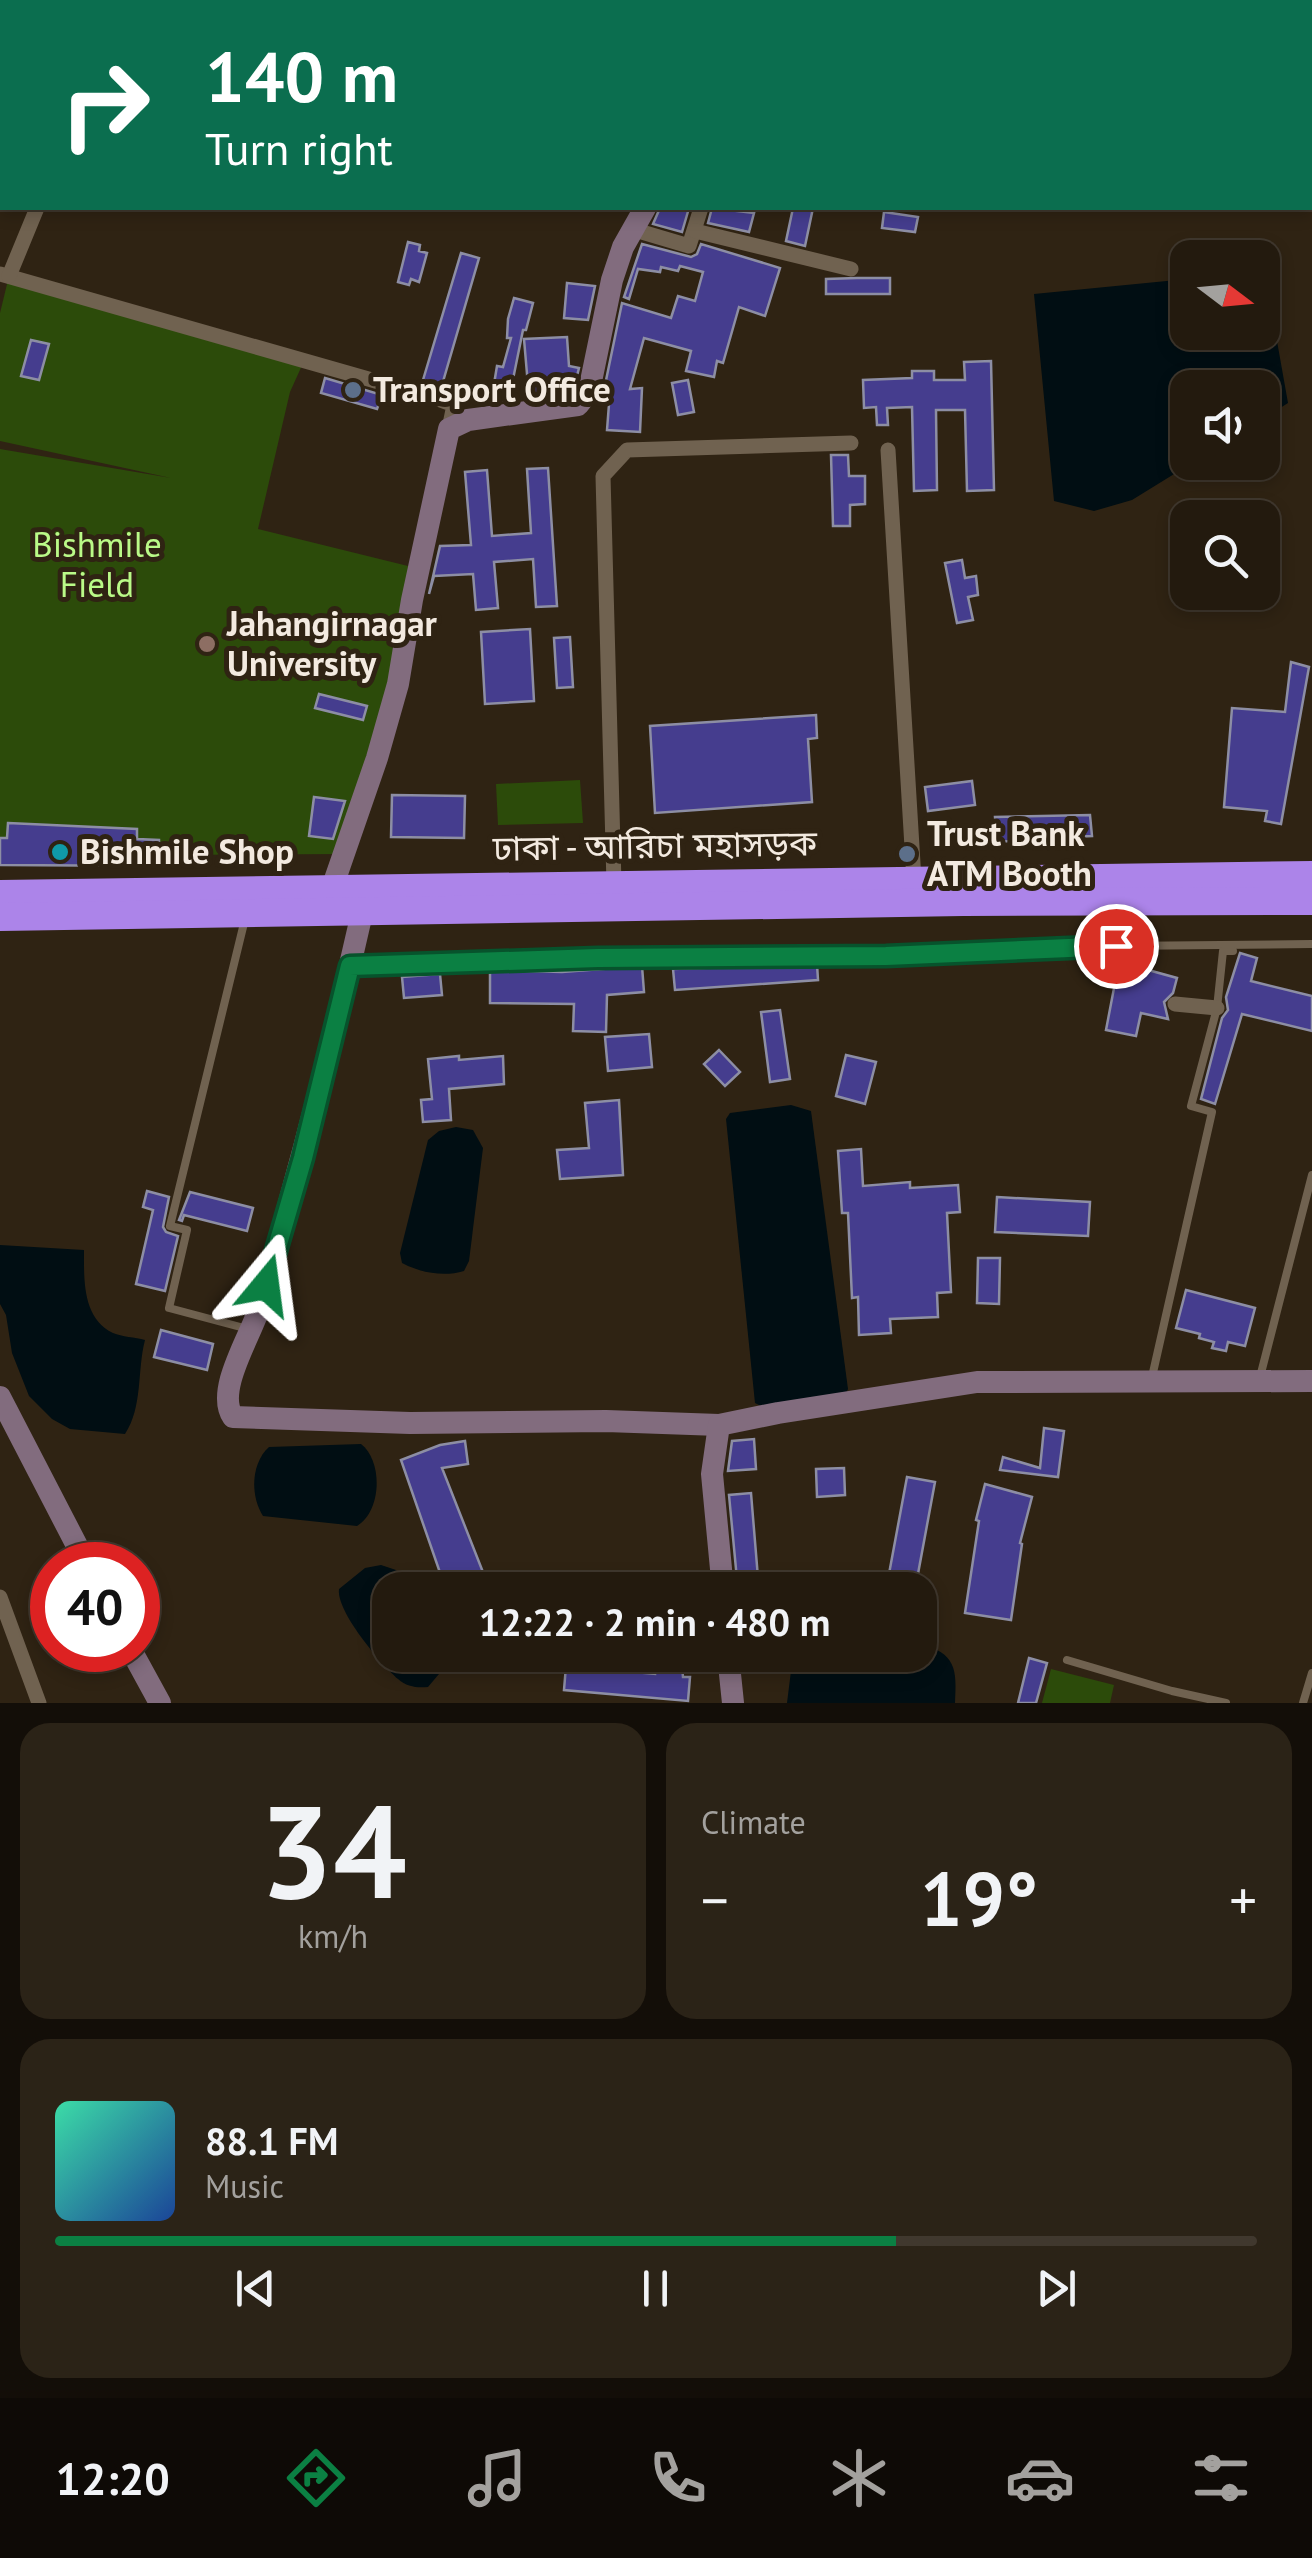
<!DOCTYPE html>
<meta charset="utf-8">
<style>
body{margin:0;font-family:"PT Sans","Noto Sans Bengali",sans-serif;background:#2b2317;color:#f1f3f6;height:100vh;display:flex;flex-direction:column;font-size:38px;white-space:nowrap}
*{box-sizing:border-box;margin:0}
p{font-size:32px;color:#a3a19e}
.icon{flex:none;width:55px;height:55px;fill:none;stroke:currentColor;stroke-width:2;stroke-linecap:round;stroke-linejoin:round}
.map{position:relative;height:1703px;overflow:hidden}
.side{display:flex;flex-direction:column;gap:20px;padding:20px;background:#130e08;flex:1}
.side>*{flex:none}
.banner{position:absolute;left:0px;top:0px;width:1312px;height:210px;box-shadow:0 5px 15px #0003,0 0 0 2px #40382e;background:#0b6e4f;color:#fff;overflow:hidden}
.needle{width:65px;rotate:106deg}
.tools{position:absolute;left:1170px;top:240px;display:grid;gap:20px}
.tools a{display:grid;place-items:center;width:110px;height:110px;border-radius:20px;background:#231a0e;box-shadow:0 5px 15px #0003,0 0 0 2px #40382e;font-size:50px}
.speed{position:absolute;left:30px;top:1542px;display:flex;gap:20px;font-size:50px;font-weight:700;text-align:center}
.speed>*{display:grid;place-content:center;width:130px;height:130px;border-radius:50%;background:#231a0e;box-shadow:0 5px 15px #0003,0 0 0 2px #40382e;line-height:1}
.speed .limit{border:15px solid #d22;background:#fff;color:#111}
.pin{position:absolute;display:grid;place-items:center;width:85px;height:85px;color:#fff;margin:-42px;border:5px solid #fff;border-radius:50%;box-shadow:0 2px 10px #0007}
.me{position:absolute;width:110px;margin:-55px;rotate:16deg;stroke-linejoin:round;filter:drop-shadow(0 0 8px #0008)}
.turn{display:flex;align-items:center;gap:35px;height:210px;padding:0 40px;font-size:45px}
.turn .icon{width:130px;height:130px;stroke-width:2.5}
.turn b{display:block;font-size:70px;line-height:85px}
.big{font-size:75px;font-weight:600;line-height:1.1}
.side .tile{flex:1;display:flex;flex-direction:column;justify-content:center;gap:15px;min-width:0;padding:0 35px;border-radius:30px;background:#2b2317}
.side .dial{align-items:center;gap:0}
.dial b{font-size:130px;line-height:1}
.song{display:flex;align-items:center;gap:30px}
.cover{width:120px;height:120px;border-radius:15px;background:linear-gradient(135deg,hsl(160 70% 55%),hsl(220 70% 35%))}
.played{height:10px;border-radius:5px;background:linear-gradient(90deg,#0b8043 70%,#40382e 70%)}
.keys{display:flex;justify-content:space-around;direction:ltr}
.heat{display:flex;justify-content:space-between;align-items:center;font-size:55px;direction:ltr}
.side .tiles{flex:1;display:grid;gap:20px;grid-template-columns:1fr 1fr}
.tile:last-child{grid-column:span 2}
.trip{position:absolute;left:372px;top:1572px;width:565px;height:100px;border-radius:30px;background:#231a0e;box-shadow:0 5px 15px #0003,0 0 0 2px #40382e;font-weight:600;line-height:100px;text-align:center}
.dock{display:flex;height:160px;justify-content:space-around;align-items:center;background:#0e0a06;color:#a3a19e}
.dock .icon{width:70px;height:70px}
.dock .selected{color:#0b8043}
.dock b{font-size:45px;color:#f1f3f6}
.map>svg:first-child{display:block}
</style>
<div class="map">
<svg width="1312" height="1703" viewBox="0 0 1312 1703">
<rect width="100%" height="100%" fill="#2f2313"/>
<g fill="#2c4b0a">
<path d="M9 276 304 361 290 392 258 529 408 566 398 684 344 854 159 855 158 840 0 838V449L171 478 0 441V313Z"/>
<path d="M580 780 583 823 498 825 496 784Z"/>
<path d="M1051 1669 1114 1685 1110 1703H1042Z"/>
</g>
<g fill="#010e13">
<path d="M1187 279 1188 332H1262L1263 297 1272 313 1288 403 1263 419 1262 388H1188V462L1192 463 1132 500 1094 511 1054 501 1034 294Z"/>
<path d="M791 1105 811 1111 848 1389 845 1396 761 1406 755 1403 726 1119 730 1113Z"/>
<path d="M456 1127 473 1130 483 1148 469 1261 464 1271C444 1277 421 1273 402 1263L400 1253 428 1140 439 1131Z"/>
<path d="M0 1245 84 1250C84 1279 82 1318 113 1333 122 1337 135 1337 145 1340 137 1370 143 1407 125 1434L70 1429 52 1419 29 1396 12 1353 6 1315 0 1304Z"/>
<path d="M361 1444C383 1461 382 1511 357 1526L263 1516C250 1496 251 1463 269 1447Z"/>
<path d="M381 1565 396 1570 411 1590H390V1655H455L428 1687C417 1688 407 1687 398 1679 380 1663 336 1611 339 1589L365 1568Z"/>
<path d="M920 1644C956 1653 957 1669 955 1703H787L791 1671 805 1655H920Z"/>
</g>
<g fill="#453d8e" stroke="#8d8ea4" stroke-width="2.5">
<path d="M660 208H689L682 232 653 224Z"/>
<path d="M712 208 754 213 749 232 708 223Z"/>
<path d="M793 208H813L805 246 786 241Z"/>
<path d="M884 212 918 217 915 232 882 228Z"/>
<path d="M408 242 420 245 419 251 427 253 419 282 411 279 409 285 398 282Z"/>
<path d="M642 244 691 257 697 254 701 244 780 268 765 316 739 307 723 363 717 361 714 377 686 371 691 351 644 338 630 389 642 388 640 432 607 430 609 404H606L604 390 622 303 671 318 678 296 695 301 703 272 680 266 678 271 661 267 660 272 638 269 629 299 624 297Z"/>
<path d="M461 253 479 258 442 385 423 380Z"/>
<path d="M857 278H890V294H826V279Z"/>
<path d="M567 283 595 286 588 320 564 318Z"/>
<path d="M514 298 533 303 526 330H523L509 399 491 402 497 366 503 367 511 338H507L508 319Z"/>
<path d="M567 337 569 366 579 368 575 384 570 391 529 397 524 339Z"/>
<path d="M31 340 49 344 39 380 21 376Z"/>
<path d="M991 361 994 490 967 491 965 410H936L937 490 914 491 912 407 887 408 888 425H877L876 407 864 408 863 380 912 378V371H934V380H965L964 362Z"/>
<path d="M325 378 382 395 377 409 321 393Z"/>
<path d="M688 380 694 412 678 415 672 383Z"/>
<path d="M831 455H848L849 476H865V504L850 505V526H833Z"/>
<path d="M548 468 557 606 536 607 533 559 494 562 498 608 476 610 473 574 434 576 429 594 440 546 471 545 465 472 487 470 492 536 531 533 527 469Z"/>
<path d="M962 560 965 578 976 576 978 595 968 597 973 620 957 623 945 563Z"/>
<path d="M530 629 534 701 485 704 481 632Z"/>
<path d="M570 637 573 687 557 688 554 638Z"/>
<path d="M1291 662 1309 667 1281 824 1265 821 1267 811 1224 807 1232 708 1285 712Z"/>
<path d="M319 694 367 706 363 720 315 708Z"/>
<path d="M816 715 817 738 808 739 812 802 655 813 650 726Z"/>
<path d="M972 781 975 805 928 811 925 787Z"/>
<path d="M392 795 465 796 464 838 391 837Z"/>
<path d="M314 797 345 801 333 839 309 836Z"/>
<path d="M1090 815 1092 836 1068 837 1069 842 1044 844 1026 845 1025 840 997 842 995 817Z"/>
<path d="M8 823 137 829V839L159 840V866L0 865V838H7Z"/>
<path d="M1240 953 1257 958 1251 981 1312 996V1031L1242 1014 1215 1104 1201 1099 1222 1018 1228 1010 1226 997Z"/>
<path d="M1119 962 1177 978 1173 993 1164 1002 1168 1019 1141 1013 1136 1036 1106 1030Z"/>
<path d="M817 964 818 980 675 990 673 969Z"/>
<path d="M642 966 644 992 607 995 606 1032 573 1031 574 1004 490 1003V970L562 972Z"/>
<path d="M440 974 442 995 404 998 402 977Z"/>
<path d="M780 1010 790 1079 770 1082 761 1012Z"/>
<path d="M649 1034 652 1067 608 1071 605 1037Z"/>
<path d="M719 1050 740 1072 725 1086 704 1064Z"/>
<path d="M846 1055 876 1062 865 1104 836 1096Z"/>
<path d="M459 1056V1060L503 1056 504 1084 449 1089 451 1120 423 1122 421 1100 432 1099 428 1059Z"/>
<path d="M619 1100 623 1175 560 1179 557 1150 589 1148 585 1103Z"/>
<path d="M861 1149 863 1186 910 1182V1188L958 1185 960 1212 947 1213 951 1292 937 1293 938 1317 890 1319 891 1333 859 1335 858 1297 852 1298 848 1213H842L838 1151Z"/>
<path d="M147 1191 169 1197 163 1227 166 1232 178 1236 165 1291 136 1284 153 1210 143 1207Z"/>
<path d="M190 1192 253 1208 247 1231 184 1215 182 1221 179 1220Z"/>
<path d="M997 1197 1090 1202 1088 1236 995 1232Z"/>
<path d="M978 1258H1000L999 1304 977 1303Z"/>
<path d="M1186 1290 1255 1308 1245 1346 1228 1342 1226 1351 1212 1348 1214 1342 1199 1338 1200 1334 1176 1328Z"/>
<path d="M161 1330 213 1344 207 1370 154 1357Z"/>
<path d="M1044 1428 1064 1431 1058 1477 1000 1470 1003 1457 1040 1468Z"/>
<path d="M754 1439 756 1469 728 1471 732 1441Z"/>
<path d="M465 1441 468 1464 442 1468 490 1590H446L401 1460 440 1445Z"/>
<path d="M844 1468 845 1495 817 1497 816 1469Z"/>
<path d="M907 1477 935 1482 915 1590H886Z"/>
<path d="M985 1484 1032 1497 1020 1543 1022 1544 1011 1620 965 1613 979 1521 976 1520Z"/>
<path d="M751 1493 759 1590H738L729 1495Z"/>
<path d="M654 1655H681L683 1677H690L688 1701 564 1690 566 1666 655 1674Z"/>
<path d="M1029 1658 1047 1663 1036 1703H1018Z"/>
</g>
<g fill="none" stroke-linecap="round" stroke-linejoin="round">
<g stroke="#706250" stroke-width="8">
<path d="M245 919 170 1226 187 1230 169 1308 248 1329"/>
<path d="M352 966 599 959 886 956 1116 946 1312 944"/>
<path d="M1152 1377 1212 1112 1191 1106 1217 1008 1223 951H1233"/>
<path d="M1260 1377 1312 1175"/>
<path d="M1067 1660 1172 1691 1226 1703"/>
<path d="M1303 1703 1312 1673"/>
</g>
<g stroke="#706250" stroke-width="15">
<path d="M249 2 250 0"/>
<path d="M725 2V0"/>
<path d="M635 230 689 246 701 208"/>
<path d="M695 231 851 269"/>
<path d="M0 274 435 398 454 405 449 429"/>
<path d="M9 276 37 208"/>
<path d="M888 450 914 880"/>
<path d="M614 884 603 476 627 450 851 443"/>
<path d="M1175 1004 1217 1008"/>
<path d="M0 1597 39 1703"/>
</g>
<g stroke="#826c7e" stroke-width="22">
<path d="M606 0 607 2"/>
<path d="M332 888 377 758 398 684 412 600 449 429 468 420 578 405 589 391 612 280 623 247 645 208"/>
<path d="M362 913C332 1046 297 1178 259 1309 250 1337 215 1391 233 1417L410 1423 606 1421 719 1425"/>
<path d="M0 1397 87 1565"/>
<path d="M723 1590 712 1474 719 1425 778 1413 977 1382 1312 1381"/>
<path d="M131 1650 160 1703"/>
<path d="M728 1655 733 1703"/>
</g>
<g stroke="#ac84e9" stroke-width="28">
<path d="M0 894 1312 875"/>
<path d="M0 917 963 902 1312 901"/>
</g>
</g>
<g fill="none" stroke-linecap="round" stroke-linejoin="round">
<defs>
<path id="route" d="M266 1285 303 1158 350 966 598 958 886 956 1116 946"/>
</defs>
<use href="#route" stroke="#07532c" stroke-width="25"/>
<use href="#route" stroke="#0b8043" stroke-width="18"/>
</g>
<g fill="#5c6f8a" stroke="#2f2313" stroke-width="4">
<circle cx="353" cy="390" r="10"/>
<circle cx="907" cy="854" r="10"/>
</g>
<circle fill="#8d6e63" stroke="#2f2313" stroke-width="4" cx="207" cy="644" r="10"/>
<circle fill="#0f9aa8" stroke="#2f2313" stroke-width="4" cx="60" cy="852" r="10"/>
<g text-anchor="middle" stroke-width="10" stroke-linejoin="round" paint-order="stroke">
<g font-size="35" font-weight="bold" fill="#f3eae0" stroke="#2f2313" text-anchor="start">
<text x="373" y="402">Transport Office</text>
<text x="227" y="636">Jahangirnagar<tspan x="227" dy="40">University</tspan></text>
<text x="927" y="846">Trust Bank<tspan x="927" dy="40">ATM Booth</tspan></text>
<text x="80" y="864">Bishmile Shop</text>
</g>
<g font-size="35" fill="#bafa88" stroke="#2f2313">
<text x="97" y="557">Bishmile<tspan x="97" dy="40">Field</tspan></text>
</g>
<g font-size="35" fill="#f3eae0" stroke="#2f2313">
<text transform="translate(655 846) rotate(-1)" y="12">ঢাকা - আরিচা মহাসড়ক</text>
</g>
</g>
</svg>
<div class="tools">
<a><svg class="needle" viewBox="-14 -14 28 28"><path d="M0-13l5 13h-10z" fill="#e53935"/><path d="M0 13l5-13h-10z" fill="#a3a19e"/></svg></a>
<a><svg class="icon" aria-label="sound" viewBox="0 0 24 24"><path d="M4 9h4l5-4v14l-5-4H4zM17 9q2 3 0 6"/></svg></a>
<a><svg class="icon" aria-label="search" viewBox="0 0 24 24"><circle cx="10" cy="10" r="6"/><path d="M15 15l6 6"/></svg></a>
</div>
<div class="speed"><div class="limit">40</div></div>
<div class="pin" style="left:1116px;top:946px;background:#d93025"><svg class="icon" aria-label="arrive" viewBox="0 0 24 24"><path d="M6 21V4h12l-3 4 3 4H6"/></svg></div>
<svg class="me" style="left:266px;top:1285px" viewBox="-20 -20 40 40"><path d="M0-17L14 15 0 8-14 15z" fill="#0b8043" stroke="#fff" stroke-width="4"/></svg>
<div class="trip">12:22 · 2 min · 480 m</div>
<div class="banner">
<div class="turn"><svg class="icon" aria-label="right" viewBox="0 0 24 24"><path d="M7 20v-9h11M14 6l5 5-5 5"/></svg><div><b>140 m</b>Turn right</div></div>
</div>
</div>
<section class="side">
<div class="tiles">
<div class="tile dial"><b>34</b><p>km/h</p></div>
<div class="tile"><p>Climate</p>
<div class="heat"><a>−</a><b class="big">19°</b><a>+</a></div>
</div>
<div class="tile">
<div class="song"><i class="cover"></i><div><b>88.1 FM</b><p>Music</p></div></div>
<div class="played"></div>
<div class="keys"><svg class="icon" aria-label="previous" viewBox="0 0 24 24"><path d="M18 5L8 12l10 7zM5 5v14"/></svg><svg class="icon" aria-label="pause" viewBox="0 0 24 24"><path d="M8 5v14M16 5v14"/></svg><svg class="icon" aria-label="next" viewBox="0 0 24 24"><path d="M6 5l10 7-10 7zM19 5v14"/></svg></div>
</div>
</div>
</section>
<nav class="dock">
<b>12:20</b>
<svg class="icon selected" aria-label="directions" viewBox="0 0 24 24"><path d="M12 3l9 9-9 9-9-9zM9 14v-3h6M13 9l2 2-2 2"/></svg>
<svg class="icon" aria-label="music" viewBox="0 0 24 24"><path d="M9 18V5l10-2v13"/><circle cx="6" cy="18" r="3"/><circle cx="16" cy="16" r="3"/></svg>
<svg class="icon" aria-label="phone" viewBox="0 0 24 24"><path d="M5 4h4l2 5-3 2q2 4 5 5l2-3 5 2v4C11 20 4 13 5 4z"/></svg>
<svg class="icon" aria-label="climate" viewBox="0 0 24 24"><path d="M12 3v18M4 7l16 10M4 17L20 7"/></svg>
<svg class="icon" aria-label="car" viewBox="0 0 24 24"><path d="M5 17H2v-5l4-1 3-4h7l3 4 3 1v5h-3M9 17h6M6 11h13"/><circle cx="7" cy="17" r="2"/><circle cx="17" cy="17" r="2"/></svg>
<svg class="icon" aria-label="filters" viewBox="0 0 24 24"><path d="M4 7h16M4 17h16"/><circle cx="9" cy="7" r="2"/><circle cx="15" cy="17" r="2"/></svg>
</nav>
